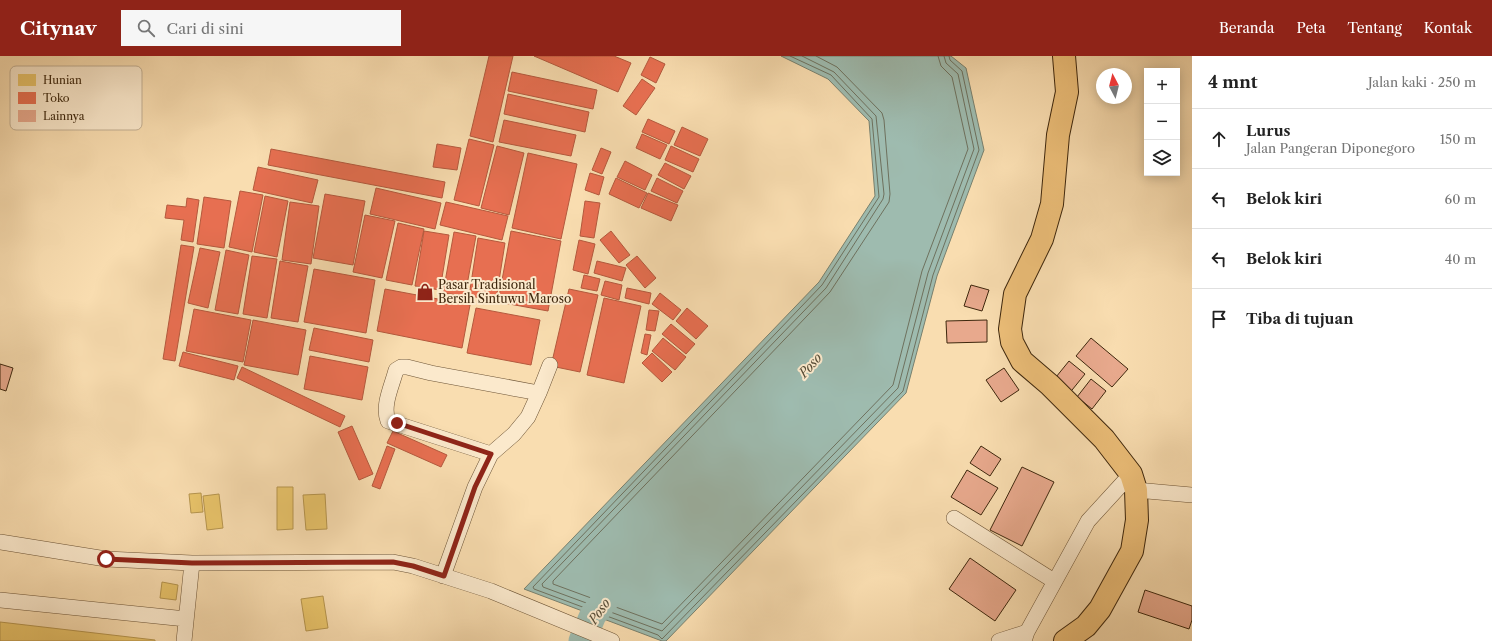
<!DOCTYPE html>
<html lang="id">
<meta charset="utf-8">
<style>
:root{--surface:#fff;--page:#f6f6f6;--text:#222;--muted:#767676;--line:#e0e0e0;--accent:#8f2418}
body{margin:0;font-family:"Libre Caslon Text",serif;background:var(--page);color:var(--text)}
.controls{position:absolute;right:12px;top:12px;display:grid;overflow:hidden;border-radius:0px;box-shadow:0 2px 10px #0003}
.controls button{width:36px;height:36px;display:grid;place-items:center;padding:0;border:0;border-bottom:1px solid var(--line);background:var(--surface);color:var(--text);font:20px sans-serif}
.compass{position:absolute;left:1096px;top:12px;width:36px;height:36px;border-radius:50%;background:var(--surface);box-shadow:0 2px 10px #0003;rotate:353deg}
.stop{position:absolute;width:12px;height:12px;margin:-9px;border:3px solid #8f2418;border-radius:50%;background:#fff}
.stop.end{background:#8f2418;border-color:#fff;box-shadow:0 1px 4px #0008}
.list{margin:0;padding:0;list-style:none}
h2{display:flex;justify-content:space-between;align-items:center;height:52px;margin:0;padding:0 16px;font-size:17px}
h2 small{font-size:13px;font-weight:400;color:var(--muted)}
.list li{display:grid;grid-template-columns:26px 1fr auto;gap:12px;align-items:center;box-sizing:border-box;height:60px;padding:0 16px;border-top:1px solid var(--line)}
.list b{display:block;font-size:15px;white-space:nowrap}
.list p{margin:0;font-size:13px;white-space:nowrap;color:var(--muted)}
.list em{font-size:13px;font-style:normal;color:var(--muted)}
.icon{flex:none;width:22px;height:22px;fill:none;stroke:currentColor;stroke-width:2;stroke-linecap:round;stroke-linejoin:round}
.map{position:relative;flex:none;width:1192px;height:585px;overflow:hidden}
header{display:flex;align-items:center;gap:24px;box-sizing:border-box;height:56px;padding:0 20px;background:var(--accent);color:#fff}
header strong{font-size:19px}
nav{display:flex;gap:22px;margin-inline-start:auto;font-size:14px}
.search{width:280px;height:36px;background:var(--page);display:flex;align-items:center;gap:10px;box-sizing:border-box;padding:0 14px;border-radius:0px;color:var(--muted);font-size:15px}
main{display:flex}
aside{flex:1;background:var(--surface)}
.map>svg:first-child{display:block}
.water{fill:#9ebbaf;stroke:#78806e}
.homes{fill:#e9c46a;stroke:#b6954e}
.shops{fill:#e76f51;stroke:#b4593d}
.lines{fill:none;stroke-linecap:round;stroke-linejoin:round}
.shore{stroke:#6e715e;stroke-width:1}
.river{stroke:#9ebbaf;stroke-width:27}
.building{fill:#e8a98d;stroke:#3e270d}
.minor-casing{stroke:#6d5436;stroke-width:16}
.highway-casing{stroke:#3e270d;stroke-width:24}
.minor{stroke:#fbe9cc;stroke-width:15}
.highway{stroke:#ecbe78;stroke-width:22}
.route{stroke:#8f2418;stroke-width:5}
.labels{text-anchor:middle;stroke-width:4;stroke-linejoin:round;paint-order:stroke}
.poi-label{font-size:12px;fill:#3e270d;stroke:#fbe9cc;text-anchor:start}
.water-label{font-size:13px;font-style:italic;fill:#564c36;stroke:#fbe9cc}
.key{fill:#fbe9cc;stroke:#c2af93;stroke-width:1}
.key-label{font-size:11px;fill:#3e270d}
</style>
<header>
<strong>Citynav</strong>
<div class="search"><svg class="icon" aria-label="search" viewBox="0 0 24 24"><circle cx="10" cy="10" r="6"/><path d="M15 15l6 6"/></svg>Cari di sini</div>
<nav><a>Beranda</a><a>Peta</a><a>Tentang</a><a>Kontak</a></nav>
</header>
<main>
<div class="map">
<svg width="1192" height="585" viewBox="0 0 1192 585">
<rect width="100%" height="100%" fill="#f9ddb0"/>
<filter id="stains"><feTurbulence type="fractalNoise" baseFrequency=".005" numOctaves="4"/><feColorMatrix values="0 0 0 0 .2 0 0 0 0 .09 0 0 0 0 .02 0 0 0 .5 -.17"/></filter>
<radialGradient id="worn" r=".72"><stop offset=".6" stop-color="#630" stop-opacity="0"/><stop offset="1" stop-color="#630" stop-opacity=".3"/></radialGradient>
<path class="water" d="M 781,0 L 951,0 L 966,12 L 984,94 L 937,220 L 906,337 L 666,585 L 662,585 L 524,533 L 819,226 L 875,140 L 869,65 L 828,23 Z"/>
<path class="homes" d="M 277,431 L 293,431 L 293,473 L 277,474 Z
M 201,437 L 203,456 L 191,457 L 189,438 Z
M 219,438 L 223,472 L 207,474 L 203,440 Z
M 325,438 L 327,473 L 306,474 L 303,439 Z
M 162,526 L 178,529 L 176,544 L 160,542 Z
M 323,540 L 328,572 L 306,575 L 301,543 Z
M 0,566 L 155,584 L 155,585 L 0,585 Z"/>
<path class="shops" d="M 489,0 L 513,0 L 493,86 L 470,80 Z
M 534,0 L 614,0 L 631,7 L 618,36 Z
M 650,1 L 665,8 L 656,27 L 641,19 Z
M 512,16 L 597,34 L 593,53 L 508,35 Z
M 642,23 L 655,32 L 636,59 L 623,50 Z
M 508,38 L 589,56 L 585,76 L 504,58 Z
M 648,63 L 675,75 L 669,88 L 642,76 Z
M 504,64 L 576,79 L 571,100 L 499,86 Z
M 682,71 L 708,83 L 700,100 L 674,89 Z
M 642,78 L 667,89 L 660,103 L 636,92 Z
M 469,83 L 494,89 L 479,150 L 454,144 Z
M 437,88 L 461,92 L 457,114 L 433,111 Z
M 497,90 L 524,97 L 509,159 L 481,152 Z
M 671,90 L 699,103 L 693,116 L 665,104 Z
M 601,92 L 611,96 L 602,118 L 592,114 Z
M 271,93 L 445,126 L 442,142 L 268,109 Z
M 528,97 L 577,108 L 561,183 L 512,172 Z
M 625,105 L 652,119 L 645,134 L 617,121 Z
M 665,107 L 691,120 L 684,133 L 658,119 Z
M 258,111 L 318,124 L 312,147 L 253,134 Z
M 590,117 L 604,121 L 599,139 L 585,134 Z
M 616,122 L 647,137 L 639,152 L 609,138 Z
M 657,122 L 683,135 L 677,147 L 651,135 Z
M 376,132 L 441,147 L 435,173 L 370,158 Z
M 240,135 L 263,139 L 252,196 L 229,191 Z
M 648,137 L 678,149 L 671,165 L 641,152 Z
M 325,138 L 365,145 L 353,209 L 313,202 Z
M 265,140 L 288,145 L 277,201 L 254,196 Z
M 204,141 L 231,145 L 224,192 L 197,188 Z
M 187,142 L 199,144 L 193,186 L 181,184 L 184,164 L 165,162 L 167,149 L 186,151 Z
M 585,145 L 600,147 L 594,182 L 580,180 Z
M 290,146 L 319,150 L 311,208 L 282,204 Z
M 446,146 L 508,160 L 502,184 L 440,169 Z
M 365,159 L 395,165 L 382,222 L 353,216 Z
M 398,167 L 424,173 L 412,229 L 386,224 Z
M 424,175 L 449,179 L 440,234 L 415,230 Z
M 511,175 L 561,185 L 548,255 L 498,246 Z
M 611,175 L 630,199 L 619,207 L 600,184 Z
M 454,176 L 476,180 L 465,240 L 443,237 Z
M 478,182 L 505,187 L 496,244 L 469,240 Z
M 579,184 L 595,188 L 588,218 L 573,214 Z
M 181,189 L 194,191 L 175,305 L 163,303 Z
M 200,192 L 220,196 L 208,252 L 188,247 Z
M 226,194 L 249,199 L 238,258 L 215,254 Z
M 252,200 L 277,203 L 267,262 L 243,258 Z
M 637,200 L 656,222 L 645,232 L 626,209 Z
M 280,205 L 308,210 L 298,266 L 271,262 Z
M 597,205 L 626,212 L 622,225 L 594,217 Z
M 314,213 L 375,224 L 366,277 L 304,266 Z
M 584,219 L 600,223 L 597,235 L 581,232 Z
M 605,225 L 622,229 L 619,244 L 601,239 Z
M 627,232 L 651,237 L 649,248 L 625,242 Z
M 385,233 L 470,249 L 462,292 L 377,275 Z
M 569,233 L 598,239 L 580,316 L 551,310 Z
M 660,237 L 681,254 L 673,264 L 652,248 Z
M 604,242 L 641,250 L 624,327 L 587,319 Z
M 476,252 L 540,264 L 531,309 L 467,297 Z
M 687,252 L 708,270 L 696,283 L 676,265 Z
M 194,253 L 251,264 L 243,306 L 186,295 Z
M 649,254 L 659,255 L 655,275 L 646,274 Z
M 253,264 L 306,274 L 298,319 L 244,309 Z
M 671,268 L 695,288 L 686,298 L 662,278 Z
M 314,272 L 373,284 L 369,306 L 309,294 Z
M 645,278 L 651,279 L 647,299 L 641,297 Z
M 663,282 L 686,301 L 675,314 L 652,295 Z
M 183,296 L 238,310 L 234,324 L 179,310 Z
M 652,297 L 672,316 L 662,326 L 642,307 Z
M 310,300 L 368,311 L 362,344 L 304,333 Z
M 242,311 L 345,360 L 340,371 L 237,322 Z
M 352,370 L 373,418 L 359,424 L 338,376 Z
M 393,375 L 447,399 L 441,411 L 387,387 Z
M 387,390 L 395,393 L 380,433 L 372,430 Z"/>
<g class="lines">
<path class="shore" d="M 790,0 L 831,19 L 872,63 L 879,141 L 822,229 L 533,531 L 534,533 L 658,579 L 662,583 L 903,335 L 933,219 L 979,94 L 962,15 L 950,4 L 949,0
M 802,0 L 834,16 L 876,60 L 884,138 L 883,143 L 826,232 L 542,528 L 543,531 L 662,575 L 898,332 L 928,217 L 974,93 L 958,18 L 946,7 L 944,0
M 816,0 L 837,11 L 882,57 L 884,64 L 890,138 L 889,146 L 830,236 L 553,525 L 553,528 L 662,568 L 893,329 L 922,215 L 968,93 L 952,21 L 941,10 L 938,0"/>
<path class="river" d="M 582,585 L 593,559 L 617,530"/>
</g>
<path class="building" d="M 971,229 L 989,234 L 982,255 L 964,250 Z
M 987,264 L 987,286 L 947,287 L 946,265 Z
M 1091,282 L 1128,313 L 1112,331 L 1076,300 Z
M 1069,305 L 1085,318 L 1068,339 L 1052,326 Z
M 0,308 L 13,312 L 6,335 L 0,333 Z
M 1004,312 L 1019,334 L 1001,346 L 986,324 Z
M 1091,323 L 1106,335 L 1092,353 L 1077,341 Z
M 981,390 L 1001,403 L 990,420 L 970,407 Z
M 1022,411 L 1054,426 L 1022,490 L 990,474 Z
M 967,414 L 998,432 L 981,459 L 951,441 Z
M 970,502 L 1016,534 L 995,565 L 949,533 Z
M 1145,534 L 1192,550 L 1192,564 L 1189,573 L 1138,556 Z"/>
<g class="lines">
<g class="minor-casing">
<path id="minor" d="M 491,398 L 388,365 C 382,349 392,330 396,314 L 401,311 L 407,311 L 431,317 L 539,337
M 1136,434 L 1192,439
M 954,462 L 1054,525
M 0,486 L 106,503 L 192,507 L 393,506 L 413,510 L 491,535 L 612,585
M 443,520 L 475,431 L 491,398 L 514,378 L 528,361 L 539,337 L 550,309
M 0,544 L 186,563
M 184,585 L 192,507
M 999,585 L 1027,576
M 1024,585 L 1027,576 L 1088,465 L 1131,418"/>
</g>
<g class="highway-casing">
<path id="highway" d="M 1064,0 L 1067,36 L 1058,79 L 1052,148 L 1042,183 L 1015,238 L 1010,273 L 1012,286 L 1022,305 L 1050,329 L 1104,383 L 1131,418 L 1136,434 L 1137,464 L 1132,495 L 1100,553 L 1086,570 L 1065,585"/>
</g>
<use href="#minor" class="minor"/>
<use href="#highway" class="highway"/>
</g>
<g class="lines">
<path class="route" d="M 106,503 L 192,507 L 393,506 L 413,510 L 444,520 L 475,431 L 491,398 L 397,367"/>
</g>
<defs>
<g id="shop-bare" transform="scale(1.38)"><path d="M-5-2.5h2.3a2.7 3.5 0 0 1 5.4 0H5L5.5 6h-11ZM-1.5-2.5h3a1.5 2.3 0 0 0-3 0Z" fill="#8f2418" stroke="#fbe9cc" stroke-width="2.5" paint-order="stroke"/></g>
</defs>
<g fill-rule="evenodd">
<use href="#shop-bare" x="425" y="236"/>
</g>
<g class="labels">
<g class="poi-label">
<text x="438" y="233">Pasar Tradisional<tspan x="438" dy="14">Bersih Sintuwu Maroso</tspan></text>
</g>
<g class="water-label">
<text transform="translate(810 309) rotate(-49)" y="5">Poso</text>
<text transform="translate(599 555) rotate(-55)" y="5">Poso</text>
</g>
</g>
<rect x="10" y="10" width="132" height="64" rx="6" class="key"/>
<rect x="18" y="18" width="18" height="12" fill="#e9c46a"/>
<rect x="18" y="36" width="18" height="12" fill="#e76f51"/>
<rect x="18" y="54" width="18" height="12" fill="#e8a98d"/>
<g class="key-label">
<text x="43" y="28">Hunian</text>
<text x="43" y="46">Toko</text>
<text x="43" y="64">Lainnya</text>
</g>
<rect width="100%" height="100%" filter="url(#stains)"/>
<rect width="100%" height="100%" fill="url(#worn)"/>
</svg>
<div class="controls">
<button>+</button>
<button>−</button>
<button><svg class="icon" aria-label="layers" viewBox="0 0 24 24"><path d="M12 4l9 5-9 5-9-5zM3 14l9 5 9-5"/></svg></button>
</div>
<svg class="compass" viewBox="-18 -18 36 36"><path d="M0-13l5 13h-10z" fill="#e53935"/><path d="M0 13l5-13h-10z" fill="#767676"/></svg>
<div class="stop" style="left:106px;top:503px"></div>
<div class="stop end" style="left:397px;top:367px"></div>
</div>
<aside>
<h2>4 mnt<small>Jalan kaki · 250 m</small></h2>
<ul class="list">
<li><svg class="icon" aria-label="ahead" viewBox="0 0 24 24"><path d="M12 20V5M6 11l6-6 6 6"/></svg><div><b>Lurus</b><p>Jalan Pangeran Diponegoro</p></div><em>150 m</em></li>
<li><svg class="icon" aria-label="left" viewBox="0 0 24 24"><path d="M17 20v-9H6M10 6l-5 5 5 5"/></svg><div><b>Belok kiri</b></div><em>60 m</em></li>
<li><svg class="icon" aria-label="left" viewBox="0 0 24 24"><path d="M17 20v-9H6M10 6l-5 5 5 5"/></svg><div><b>Belok kiri</b></div><em>40 m</em></li>
<li><svg class="icon" aria-label="arrive" viewBox="0 0 24 24"><path d="M6 21V4h12l-3 4 3 4H6"/></svg><div><b>Tiba di tujuan</b></div></li>
</ul>
</aside>
</main>
